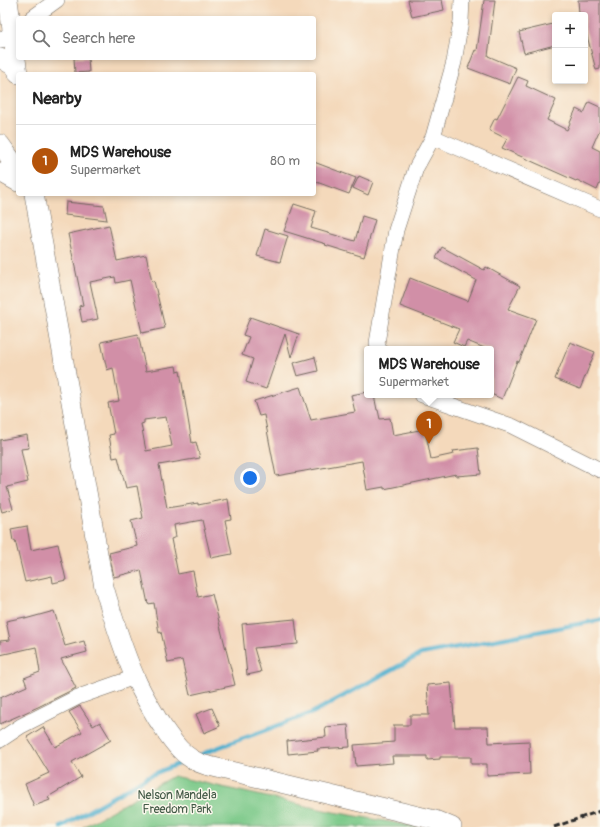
<!DOCTYPE html>
<meta charset="utf-8">
<style>
:root{--surface:#fff;--page:#f2f2f2;--text:#222;--muted:#767676;--line:#e0e0e0;--accent:#b45309}
body{margin:0;font-family:Pangolin,sans-serif;background:var(--page);color:var(--text)}
.controls{position:absolute;right:12px;top:12px;display:grid;overflow:hidden;border-radius:4px;box-shadow:0 2px 6px #0003}
.controls button{width:36px;height:36px;display:grid;place-items:center;padding:0;border:0;border-bottom:1px solid var(--line);background:var(--surface);color:var(--text);font:20px sans-serif}
.you{position:absolute;left:250px;top:478px;width:14px;height:14px;margin:-10px;border:3px solid #fff;border-radius:50%;background:#1a73e8;box-shadow:0 0 0 6px #1a73e833}
.badge{display:grid;place-items:center;width:26px;height:26px;border-radius:50%;background:var(--accent);color:#fff;font-size:13px;font-weight:700}
.pin{position:absolute;translate:-50% -33px;filter:drop-shadow(0 1px 2px #0008)}
.pin::after{content:'';position:absolute;top:21px;width:14px;height:12px;background:inherit;clip-path:polygon(0 0,100% 0,50% 100%)}
.popup{position:absolute;left:364px;top:346px;width:130px;height:52px;box-sizing:border-box;display:grid;place-content:center;border-radius:4px;background:var(--surface);filter:drop-shadow(0 1px 3px #0005);font-size:13px;white-space:nowrap;color:var(--muted)}
.popup b{font-size:15px;color:var(--text)}
.popup::after{content:'';position:absolute;left:50%;top:100%;margin-left:-8px;border:8px solid transparent;border-top-color:var(--surface)}
.list{margin:0;padding:0;list-style:none}
h2{display:flex;justify-content:space-between;align-items:center;height:52px;margin:0;padding:0 16px;font-size:17px}
h2 small{font-size:13px;font-weight:400;color:var(--muted)}
.list li{display:grid;grid-template-columns:26px 1fr auto;gap:12px;align-items:center;box-sizing:border-box;height:72px;padding:0 16px;border-top:1px solid var(--line)}
.list b{display:block;font-size:15px;white-space:nowrap}
.list p{margin:0;font-size:13px;white-space:nowrap;color:var(--muted)}
.list em{font-size:13px;font-style:normal;color:var(--muted)}
.icon{flex:none;width:22px;height:22px;fill:none;stroke:currentColor;stroke-width:2;stroke-linecap:round;stroke-linejoin:round}
.map{position:relative;flex:none;width:600px;height:827px;overflow:hidden}
.search{position:absolute;background:var(--surface);box-shadow:0 2px 6px #0003;left:16px;top:16px;width:300px;height:44px;display:flex;align-items:center;gap:10px;box-sizing:border-box;padding:0 14px;border-radius:4px;color:var(--muted);font-size:15px}
.panel{position:absolute;background:var(--surface);box-shadow:0 2px 6px #0003;left:16px;top:72px;width:300px;height:124px;border-radius:4px}
.map>svg:first-child{display:block}
.green{fill:#7bc989;stroke:#537a5a}
.lines{fill:none;stroke-linecap:round;stroke-linejoin:round}
.stream{stroke:#4eaecd;stroke-width:4.5}
.building{fill:#d18fa7;fill-rule:evenodd}
.minor-casing{stroke:#71685d;stroke-width:16}
.major-casing{stroke:#71685d;stroke-width:20}
.minor{stroke:#fff;stroke-width:15}
.major{stroke:#fff;stroke-width:19}
.rail{stroke:#2b2b2b;stroke-width:3;stroke-dasharray:6 3;stroke-linecap:butt}
.labels{text-anchor:middle;stroke-width:3;stroke-linejoin:round;paint-order:stroke}
.park-label{font-size:12px;fill:#435a47;stroke:#fbf7ec}
</style>
<div class="map">
<svg width="600" height="827" viewBox="0 0 600 827">
<rect width="100%" height="100%" fill="#fbf7ec"/>
<filter id="ink" filterUnits="userSpaceOnUse"><feTurbulence type="fractalNoise" baseFrequency=".025" numOctaves="2"/><feDisplacementMap in="SourceGraphic" scale="8" xChannelSelector="R" yChannelSelector="G"/><feConvolveMatrix kernelMatrix="1 2 1 2 8 2 1 2 1" color-interpolation-filters="sRGB"/></filter>
<filter id="wash" filterUnits="userSpaceOnUse"><feTurbulence type="fractalNoise" baseFrequency=".012" numOctaves="4" result="noise"/><feDisplacementMap in="SourceGraphic" scale="16" xChannelSelector="R" yChannelSelector="G"/><feGaussianBlur stdDeviation="0.9" result="paint"/><feColorMatrix in="noise" values="0 0 0 0 0 0 0 0 0 0 0 0 0 0 0 0 0 1.4 0 .05"/><feComposite in="paint" operator="in"/></filter>
<g filter="url(#wash)">
<rect width="100%" height="100%" fill="#f4d9bb"/>
<path class="green" d="M 173,776 L 333,812 L 419,827 L 83,827 Z"/>
<g class="lines">
<path class="stream" d="M 198,756 L 214,749 L 312,713 L 421,654 L 600,620
M 61,827 L 149,776 L 185,761"/>
</g>
<g id="blocks">
<path class="building" d="M 408,0 L 442,0 L 444,10 L 412,17 Z
M 484,0 L 495,0 L 488,56 L 516,68 L 510,84 L 468,68 L 475,50 L 477,51 Z
M 578,0 L 600,0 L 600,69 L 596,70 L 585,28 L 585,13 L 579,13 Z
M 553,24 L 555,31 L 555,45 L 524,53 L 519,32 Z
M 74,58 L 88,58 L 89,72 L 75,73 Z
M 518,77 L 528,81 L 526,86 L 556,100 L 547,120 L 567,130 L 576,109 L 584,113 L 589,102 L 600,107 L 600,129 L 592,147 L 600,151 L 600,183 L 597,190 L 577,180 L 576,181 L 502,148 L 507,139 L 489,130 L 495,118 L 497,119 Z
M 314,162 L 356,178 L 349,194 L 314,181 Z
M 359,176 L 373,182 L 368,195 L 353,188 Z
M 66,202 L 104,206 L 107,220 L 65,215 Z
M 294,204 L 316,211 L 311,228 L 355,241 L 362,216 L 375,220 L 364,257 L 325,245 L 326,244 L 284,231 Z
M 109,225 L 117,261 L 146,255 L 152,282 L 154,281 L 165,328 L 142,333 L 130,280 L 116,283 L 115,277 L 90,282 L 98,319 L 82,322 L 79,306 L 83,305 L 68,234 Z
M 265,229 L 288,236 L 280,262 L 257,256 Z
M 442,247 L 484,270 L 486,267 L 520,286 L 508,309 L 536,319 L 519,362 L 517,361 L 502,399 L 491,394 L 491,349 L 487,349 L 467,341 L 464,347 L 453,342 L 459,329 L 400,306 L 410,278 L 468,301 L 476,280 L 436,258 Z
M 250,317 L 299,334 L 291,357 L 285,334 L 266,389 L 246,382 L 253,359 L 242,355 L 249,337 L 243,335 Z
M 138,334 L 146,371 L 176,366 L 177,372 L 180,371 L 192,443 L 196,442 L 200,458 L 159,465 L 167,508 L 198,503 L 198,505 L 228,499 L 231,519 L 225,520 L 232,554 L 211,558 L 202,520 L 174,525 L 176,537 L 171,539 L 178,574 L 193,571 L 198,597 L 212,594 L 235,685 L 190,695 L 182,660 L 168,663 L 161,632 L 159,633 L 154,603 L 148,604 L 141,570 L 114,577 L 109,553 L 137,546 L 131,521 L 143,518 L 137,486 L 126,488 L 118,457 L 113,458 L 109,435 L 114,434 L 108,403 L 119,401 L 113,368 L 107,370 L 101,342 ZM 166,417 L 172,446 L 146,451 L 141,424 L 144,423 L 144,420 Z
M 570,342 L 595,352 L 580,389 L 555,379 Z
M 315,357 L 318,371 L 297,376 L 293,363 Z
M 300,387 L 311,420 L 355,412 L 351,395 L 367,392 L 367,395 L 374,395 L 377,410 L 378,410 L 380,419 L 390,418 L 393,435 L 425,429 L 431,459 L 454,454 L 453,451 L 478,448 L 481,474 L 456,476 L 456,474 L 384,489 L 384,487 L 367,490 L 362,461 L 276,476 L 264,415 L 259,416 L 254,401 Z
M 27,435 L 29,448 L 21,449 L 28,482 L 7,487 L 13,509 L 2,512 L 0,505 L 0,440 Z
M 27,526 L 31,550 L 58,544 L 66,580 L 53,583 L 52,576 L 25,582 L 15,540 L 13,541 L 11,529 Z
M 54,611 L 65,646 L 84,641 L 87,652 L 61,659 L 76,688 L 38,707 L 0,724 L 0,698 L 27,686 L 24,678 L 40,672 L 36,647 L 0,655 L 0,641 L 10,640 L 6,621 L 25,617 L 25,619 Z
M 295,619 L 298,644 L 254,648 L 261,672 L 247,675 L 242,624 Z
M 451,683 L 455,727 L 488,727 L 489,743 L 529,741 L 530,774 L 487,776 L 487,764 L 471,764 L 471,757 L 440,757 L 440,759 L 427,760 L 427,756 L 392,756 L 393,763 L 356,766 L 354,745 L 394,742 L 394,725 L 410,725 L 410,715 L 429,715 L 427,685 Z
M 80,706 L 93,726 L 100,722 L 111,740 L 72,762 L 81,777 L 48,797 L 50,800 L 34,806 L 25,784 L 49,773 L 27,737 L 43,727 L 55,747 L 82,732 L 69,712 Z
M 212,708 L 220,726 L 204,733 L 196,714 Z
M 348,725 L 350,747 L 317,749 L 318,751 L 288,754 L 287,741 L 326,737 L 325,727 Z"/>
</g>
</g>
<g filter="url(#ink)">
<use href="#blocks" fill-opacity="0" stroke="#71685d" stroke-width="1"/>
<g class="lines">
<g class="minor-casing">
<path id="minor" d="M 32,18 L 57,0
M 0,41 L 18,28
M 433,137 L 600,209
M 379,349 L 377,343 L 396,230 L 416,168 L 433,137 L 454,62 L 461,21 L 462,0
M 422,395 L 512,426 L 600,470
M 0,740 L 21,726 L 78,697 L 135,677"/>
</g>
<g class="major-casing">
<path id="major" d="M 8,0 L 18,74
M 0,58 L 17,68
M 0,144 L 18,169
M 0,172 L 18,182
M 34,194 L 104,587 C 113,618 122,648 135,677 C 141,692 150,706 158,720 C 171,739 182,758 205,765 L 435,820 L 452,827"/>
</g>
<use href="#minor" class="minor"/>
<use href="#major" class="major"/>
<path class="rail" d="M 554,827 L 600,811"/>
</g>
</g>
<g class="labels">
<g class="park-label">
<text x="177" y="799">Nelson Mandela<tspan x="177" dy="14">Freedom Park</tspan></text>
</g>
</g>
</svg>
<div class="controls">
<button>+</button>
<button>−</button>
</div>
<div class="you"></div>
<div class="pin badge" style="left:429px;top:444px">1</div>
<div class="popup"><b>MDS Warehouse</b>Supermarket</div>
<div class="search"><svg class="icon" aria-label="search" viewBox="0 0 24 24"><circle cx="10" cy="10" r="6"/><path d="M15 15l6 6"/></svg>Search here</div>
<section class="panel">
<h2>Nearby<small></small></h2>
<ul class="list">
<li><span class="badge">1</span><div><b>MDS Warehouse</b><p>Supermarket</p></div><em>80 m</em></li>
</ul>
</section>
</div>
